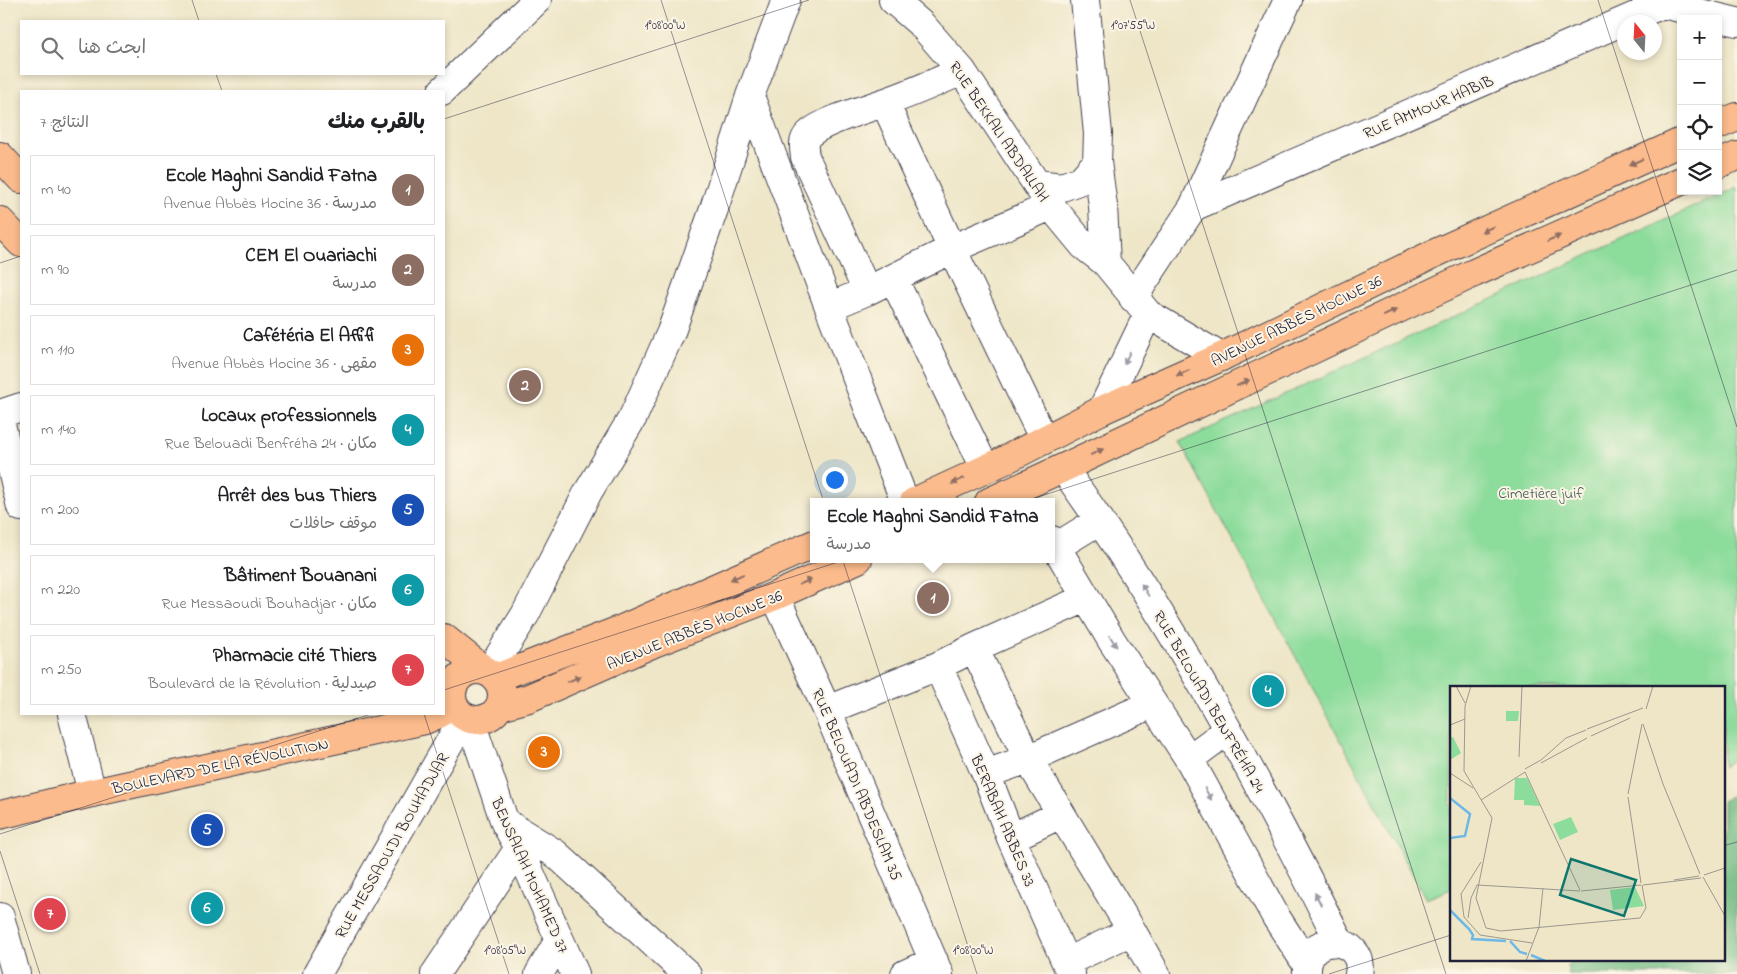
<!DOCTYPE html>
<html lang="ar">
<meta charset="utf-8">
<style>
:root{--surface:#fff;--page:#f6f6f6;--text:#202124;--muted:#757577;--line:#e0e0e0;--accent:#2563eb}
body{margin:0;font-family:"Indie Flower","Playpen Sans Arabic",sans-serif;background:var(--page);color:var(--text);direction:rtl}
.controls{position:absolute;right:15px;top:15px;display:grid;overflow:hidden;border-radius:0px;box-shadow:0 2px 8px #0003}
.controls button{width:45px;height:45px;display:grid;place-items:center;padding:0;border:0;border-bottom:1px solid var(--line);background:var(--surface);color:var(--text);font:25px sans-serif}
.compass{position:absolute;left:1617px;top:15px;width:45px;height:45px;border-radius:50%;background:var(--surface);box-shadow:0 2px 8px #0003;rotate:342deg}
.you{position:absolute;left:834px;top:479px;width:18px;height:18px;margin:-12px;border:4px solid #fff;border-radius:50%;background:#1a73e8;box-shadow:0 0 0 8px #1a73e833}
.badge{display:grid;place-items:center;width:32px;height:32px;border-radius:50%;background:var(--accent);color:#fff;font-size:16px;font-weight:700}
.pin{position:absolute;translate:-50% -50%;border:2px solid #fff;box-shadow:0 1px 5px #0006}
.popup{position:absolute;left:810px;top:498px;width:245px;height:65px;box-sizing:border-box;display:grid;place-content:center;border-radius:0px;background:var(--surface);filter:drop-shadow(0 1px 4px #0005);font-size:16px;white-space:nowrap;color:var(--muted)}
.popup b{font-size:19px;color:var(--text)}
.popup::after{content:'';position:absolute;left:50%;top:100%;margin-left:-10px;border:10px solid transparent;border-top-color:var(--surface)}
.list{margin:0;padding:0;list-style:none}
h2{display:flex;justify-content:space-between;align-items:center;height:65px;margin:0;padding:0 20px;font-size:21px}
h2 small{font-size:16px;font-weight:400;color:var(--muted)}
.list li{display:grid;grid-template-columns:32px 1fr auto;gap:15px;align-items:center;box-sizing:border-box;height:70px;margin:0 10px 10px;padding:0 10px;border:1px solid var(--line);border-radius:0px}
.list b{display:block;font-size:19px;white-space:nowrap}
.list p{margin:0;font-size:16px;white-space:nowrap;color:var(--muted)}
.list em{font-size:16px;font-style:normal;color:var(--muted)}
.icon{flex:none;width:28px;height:28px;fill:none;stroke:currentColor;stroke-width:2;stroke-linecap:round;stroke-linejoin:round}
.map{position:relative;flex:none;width:1737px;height:974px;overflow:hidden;direction:ltr}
.search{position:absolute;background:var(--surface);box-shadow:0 2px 8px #0003;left:20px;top:20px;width:425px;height:55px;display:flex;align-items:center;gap:12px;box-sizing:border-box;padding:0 18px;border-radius:0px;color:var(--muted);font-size:19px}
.panel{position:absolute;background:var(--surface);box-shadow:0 2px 8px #0003;left:20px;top:90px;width:425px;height:625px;border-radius:0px;direction:rtl}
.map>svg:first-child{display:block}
.green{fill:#8cdc9b;stroke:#577f6b}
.forest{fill:#71bc83;stroke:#4a6f5f}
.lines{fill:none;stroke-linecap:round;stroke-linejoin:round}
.minor-casing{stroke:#413f50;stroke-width:30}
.major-casing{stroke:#413f50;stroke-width:30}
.minor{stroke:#fff;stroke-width:28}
.major{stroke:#fbbb8c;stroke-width:28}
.oneway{fill:#8e6e64}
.oneway2{fill:#9c9ca7}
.ticks{fill:none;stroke:#22223b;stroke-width:1;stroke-opacity:0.45}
.labels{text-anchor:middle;stroke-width:4;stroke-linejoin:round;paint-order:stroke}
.street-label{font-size:16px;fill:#22223b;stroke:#fcf5e5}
.park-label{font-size:16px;fill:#425a58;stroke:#fcf5e5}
.inset-river{fill:none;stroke:#6db8e6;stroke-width:2.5}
.inset-road{fill:none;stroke:#9c988f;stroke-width:1}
.view{fill:#0f766e;fill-opacity:0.15;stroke:#0f766e;stroke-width:2.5}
.inset-edge{fill:none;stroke:#22223b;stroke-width:2.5}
.ticks-label{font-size:12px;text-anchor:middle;fill:#22223b;stroke:#fcf5e5;stroke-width:4;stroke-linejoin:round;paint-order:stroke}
</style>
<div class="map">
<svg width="1737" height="974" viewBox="0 0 1737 974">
<rect width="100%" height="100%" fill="#fcf5e5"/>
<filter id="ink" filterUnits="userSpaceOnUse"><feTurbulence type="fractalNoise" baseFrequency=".02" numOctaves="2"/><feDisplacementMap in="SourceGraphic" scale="10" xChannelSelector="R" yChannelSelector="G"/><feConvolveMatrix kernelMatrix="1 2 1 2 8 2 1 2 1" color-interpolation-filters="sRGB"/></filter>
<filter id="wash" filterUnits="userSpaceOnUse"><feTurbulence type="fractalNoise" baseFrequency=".0096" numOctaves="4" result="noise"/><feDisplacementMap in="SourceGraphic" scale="20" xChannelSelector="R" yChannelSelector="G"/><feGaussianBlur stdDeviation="1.12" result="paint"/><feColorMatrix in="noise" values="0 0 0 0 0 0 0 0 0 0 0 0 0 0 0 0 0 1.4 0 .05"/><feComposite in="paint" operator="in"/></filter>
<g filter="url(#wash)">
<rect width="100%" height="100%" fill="#eee6c7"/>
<path class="green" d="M 1737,187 L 1737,756 L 1723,767 L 1723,688 L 1451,688 L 1451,889 L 1426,899 L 1180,442 Z"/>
<path class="forest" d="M 1737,791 L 1737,974 L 1569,974 L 1567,966 L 1574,960 L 1723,960 L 1723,801 Z"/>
</g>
<g filter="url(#ink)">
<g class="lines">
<g class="minor-casing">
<path id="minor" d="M 893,0 L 922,25 L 962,71 L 1051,206 L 1084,246 L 1106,263 L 1148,314 L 1221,357
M 1085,0 L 1098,134 L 1097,162 L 1103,206 L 1106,263
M 1646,0 L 1737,22
M 442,91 L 537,0
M 750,96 L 829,307 L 905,502
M 885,103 L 952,249 L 1044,440
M 1037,184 L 1062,187 L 1081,180 L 1097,162
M 1193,207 L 1663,4
M 893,278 L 985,468
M 867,291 L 805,157 C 804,149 802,141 808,135 C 822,121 863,110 883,103 C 910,94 936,82 962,71
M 1133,298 L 1193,207 L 1288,0
M 829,307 L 867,291 L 952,249 L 1051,206
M 1102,410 L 1148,314
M 0,414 L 21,407
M 0,420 L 21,507
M 1063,468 C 1170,617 1258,779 1340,943
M 1052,540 L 1112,641 L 1189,759 L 1276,917 L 1307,965
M 1056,547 L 1100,520
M 775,596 L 827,710 L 939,974
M 974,648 L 1028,759 L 1132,931 L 1156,974
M 938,666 L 986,774 L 1011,838 L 1071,974
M 489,672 L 525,615 L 588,492 L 633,417 L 671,332 L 714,209 L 750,96 L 786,0
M 827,710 L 938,666 L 974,648 L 1086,598
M 72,714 L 92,793
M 470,719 L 505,823 L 519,848 L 575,974
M 1189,759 L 1228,730
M 986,774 L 1028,759 L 1152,704
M 506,823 L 556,854 L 687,974
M 1011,838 L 1061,814
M 0,917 L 16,974
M 1066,962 L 1132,931
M 317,974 L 464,717
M 435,974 L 519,848
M 539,974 L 559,940
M 905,974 L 934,961
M 1307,974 C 1304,928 1367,936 1359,974"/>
</g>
<g class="major-casing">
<path id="major" d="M 1718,125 L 1737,117
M 0,156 L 21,179
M 1718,164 L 1737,156
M 0,221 L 21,243
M 914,502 L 1003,461 L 1102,410 L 1221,357 L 1431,255 L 1681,142
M 989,502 L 1063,468 L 1474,273 L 1681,181
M 444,638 L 484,670
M452 695a25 25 0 1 1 50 0a25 25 0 1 1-50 0Z
M 496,678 L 622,629 L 814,544
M 500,706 L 529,698 L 654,643 L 775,596 L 858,559
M 0,815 L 92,793 L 425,720 L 439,714"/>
</g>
<use href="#minor" class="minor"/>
<use href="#major" class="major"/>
</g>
<defs><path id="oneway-solid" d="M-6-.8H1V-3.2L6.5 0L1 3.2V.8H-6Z" transform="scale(1.25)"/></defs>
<g class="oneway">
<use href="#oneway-solid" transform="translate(1636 162) rotate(156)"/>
<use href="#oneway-solid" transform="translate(1488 229) rotate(156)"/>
<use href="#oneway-solid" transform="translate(1554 238) rotate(-24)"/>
<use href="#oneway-solid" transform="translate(1390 313) rotate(-25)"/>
<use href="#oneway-solid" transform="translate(1183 373) rotate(156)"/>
<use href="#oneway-solid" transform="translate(1243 383) rotate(-25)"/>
<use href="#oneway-solid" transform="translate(1097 452) rotate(-25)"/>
<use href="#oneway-solid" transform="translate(958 481) rotate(155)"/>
<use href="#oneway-solid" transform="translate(737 577) rotate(156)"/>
<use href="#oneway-solid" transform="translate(805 582) rotate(-24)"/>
<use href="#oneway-solid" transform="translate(574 679) rotate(-24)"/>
</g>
<g class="oneway2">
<use href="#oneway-solid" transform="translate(1127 358) rotate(115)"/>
<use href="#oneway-solid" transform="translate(1145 590) rotate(-121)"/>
<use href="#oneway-solid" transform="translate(1113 641) rotate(58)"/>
<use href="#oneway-solid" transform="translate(1208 794) rotate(61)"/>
<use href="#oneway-solid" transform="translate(1318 899) rotate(-117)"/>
</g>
</g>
<path class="ticks" d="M 192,0 L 199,21M 661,0 L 977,974M 1130,0 L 1446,974M 1598,0 L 1737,427M 216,74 L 222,91M 444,119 L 809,0M 0,263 L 21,256M 444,690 L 1737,270M 424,714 L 509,974M 0,834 L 371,714M 1723,846 L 1737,842M 0,851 L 40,974M 1329,974 L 1451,935"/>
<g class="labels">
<g class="street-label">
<text transform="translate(1428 106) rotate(-23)" y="6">RUE AMMOUR HABIB</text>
<text transform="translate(1000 131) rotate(56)" y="6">RUE BEKKALI ABDALLAH</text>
<text transform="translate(1296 320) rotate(-26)" y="6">AVENUE ABBÈS HOCINE 36</text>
<text transform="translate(694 629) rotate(-22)" y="6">AVENUE ABBÈS HOCINE 36</text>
<text transform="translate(1210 701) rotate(60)" y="6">RUE BELOUADI BENFRÉHA 24</text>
<text transform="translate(220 765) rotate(-12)" y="6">BOULEVARD DE LA RÉVOLUTION</text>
<text transform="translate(858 784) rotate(67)" y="6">RUE BELOUADI ABDESLAM 35</text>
<text transform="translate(1004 820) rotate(67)" y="6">BERABAH ABBES 33</text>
<text transform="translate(391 845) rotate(-60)" y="6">RUE MESSAOUDI BOUHADJAR</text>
<text transform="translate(531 875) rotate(66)" y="6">BENSALAH MOHAMED 37</text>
</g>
<g class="park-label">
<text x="1541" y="498">Cimetière juif</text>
</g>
</g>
<g transform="translate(1450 686)">
<rect width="275" height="275" fill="#eee6c7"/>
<path d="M 56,25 L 69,25 L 68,35 L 56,35 ZM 3,51 L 11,67 L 0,74 L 0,52 ZM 65,92 L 77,92 L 90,120 L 74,119 L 74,114 L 64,114 ZM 121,131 L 128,146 L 110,154 L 103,138 ZM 185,201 L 194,220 L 163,224 L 160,204 Z" fill="#8cdc9b"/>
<path class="inset-river" d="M 0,112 L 20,128 L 15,150 L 0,152M 0,224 L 19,243 L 23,249 L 22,253 L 56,255M 60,255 L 70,266 L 77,268M 81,269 L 95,275"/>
<path class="inset-road" d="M 6,0 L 15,17M 21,0 L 15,20 L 14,85 L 42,132 L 26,212 L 36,242 L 51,245 L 190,232 L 196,222 L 192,199M 196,23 L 203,0M 193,38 L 213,98M 0,39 L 15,33M 137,43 L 193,22M 141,50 L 180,32M 69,71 L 72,0M 91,77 L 137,52M 75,83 L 91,74 L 116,52 L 136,44M 75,86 L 99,138M 0,87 L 23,102M 213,98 L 250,188M 178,108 L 192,38M 178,111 L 191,197M 31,114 L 75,86M 99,138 L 130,204M 254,189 L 275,182M 253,191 L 275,230M 224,194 L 249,190M 193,199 L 251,192M 131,205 L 191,199M 11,208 L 14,231 L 30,249 L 82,257M 11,208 L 31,176M 18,232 L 21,212 L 27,199 L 130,205M 76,275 L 89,241 L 93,202"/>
<path class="view" d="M 121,173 L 186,194 L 174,230 L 110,209 Z"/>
<rect width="275" height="275" class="inset-edge"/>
</g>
<g class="ticks-label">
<text x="665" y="29">1°08'00"W</text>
<text x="1133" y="29">1°07'55"W</text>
<text x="505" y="954">1°08'05"W</text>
<text x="973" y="954">1°08'00"W</text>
</g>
</svg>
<div class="controls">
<button>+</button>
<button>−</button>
<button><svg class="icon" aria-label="locate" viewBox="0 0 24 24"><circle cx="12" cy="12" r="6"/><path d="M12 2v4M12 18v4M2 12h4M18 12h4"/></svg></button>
<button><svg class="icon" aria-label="layers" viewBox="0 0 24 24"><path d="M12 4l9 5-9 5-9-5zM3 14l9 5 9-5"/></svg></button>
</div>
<svg class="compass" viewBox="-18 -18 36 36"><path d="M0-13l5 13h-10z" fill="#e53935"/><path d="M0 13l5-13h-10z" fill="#757577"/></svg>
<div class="you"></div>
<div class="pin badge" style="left:933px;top:598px;background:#8d6e63">1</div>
<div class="popup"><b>Ecole Maghni Sandid Fatna</b>مدرسة</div>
<div class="pin badge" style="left:525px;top:386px;background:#8d6e63">2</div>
<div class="pin badge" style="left:544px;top:752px;background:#e8710a">3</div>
<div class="pin badge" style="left:1268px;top:691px;background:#0f9aa8">4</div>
<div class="pin badge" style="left:207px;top:830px;background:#1a4fb4">5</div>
<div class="pin badge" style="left:207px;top:908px;background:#0f9aa8">6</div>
<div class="pin badge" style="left:50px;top:914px;background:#e0444e">7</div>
<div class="search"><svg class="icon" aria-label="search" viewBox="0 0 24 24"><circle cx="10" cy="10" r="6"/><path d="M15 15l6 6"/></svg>ابحث هنا</div>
<section class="panel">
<h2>بالقرب منك<small>النتائج: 7</small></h2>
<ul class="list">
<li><span class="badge" style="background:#8d6e63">1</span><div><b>Ecole Maghni Sandid Fatna</b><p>مدرسة · Avenue Abbès Hocine 36</p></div><em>40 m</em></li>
<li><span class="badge" style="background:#8d6e63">2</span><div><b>CEM El Ouariachi</b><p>مدرسة</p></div><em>90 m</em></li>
<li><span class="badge" style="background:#e8710a">3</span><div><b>Cafétéria El Affifi</b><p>مقهى · Avenue Abbès Hocine 36</p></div><em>110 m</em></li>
<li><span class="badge" style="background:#0f9aa8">4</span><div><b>Locaux professionnels</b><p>مكان · Rue Belouadi Benfréha 24</p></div><em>140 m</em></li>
<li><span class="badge" style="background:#1a4fb4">5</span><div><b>Arrêt des bus Thiers</b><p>موقف حافلات</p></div><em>200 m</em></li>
<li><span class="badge" style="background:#0f9aa8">6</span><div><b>Bâtiment Bouanani</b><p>مكان · Rue Messaoudi Bouhadjar</p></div><em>220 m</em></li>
<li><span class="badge" style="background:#e0444e">7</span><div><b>Pharmacie cité Thiers</b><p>صيدلية · Boulevard de la Révolution</p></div><em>250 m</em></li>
</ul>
</section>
</div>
